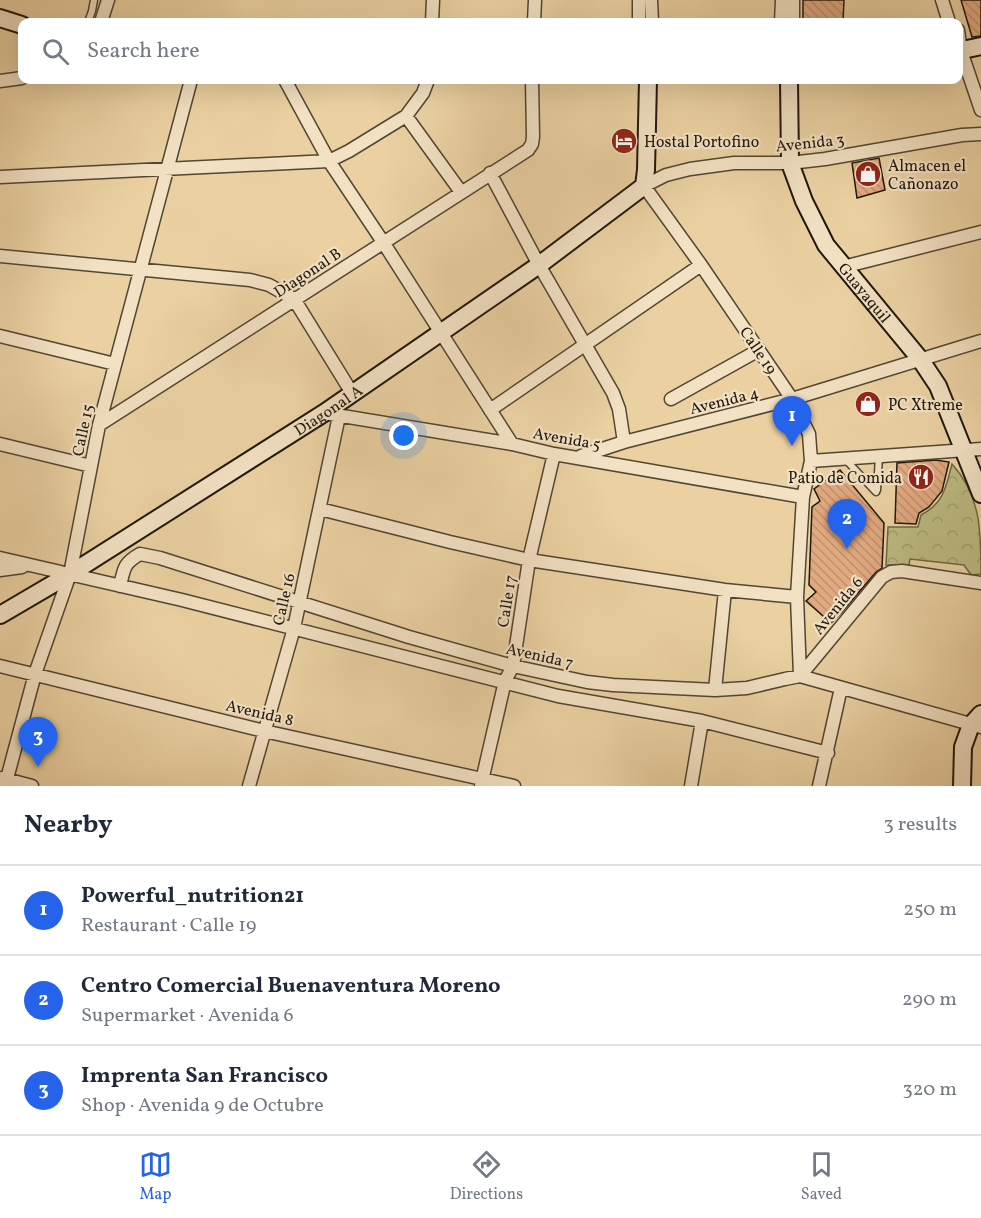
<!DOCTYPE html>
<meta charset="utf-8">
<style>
:root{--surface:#fff;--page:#f2f2f3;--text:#1f2937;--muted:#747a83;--line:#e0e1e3;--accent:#2563eb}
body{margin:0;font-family:Vollkorn,serif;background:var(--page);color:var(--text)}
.you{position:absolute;left:404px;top:436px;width:21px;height:21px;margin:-15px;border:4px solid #fff;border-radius:50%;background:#1a73e8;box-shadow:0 0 0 9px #1a73e833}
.badge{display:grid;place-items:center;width:39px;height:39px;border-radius:50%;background:var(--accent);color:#fff;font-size:20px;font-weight:700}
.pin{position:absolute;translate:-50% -50px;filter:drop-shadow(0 2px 3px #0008)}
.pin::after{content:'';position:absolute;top:32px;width:21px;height:18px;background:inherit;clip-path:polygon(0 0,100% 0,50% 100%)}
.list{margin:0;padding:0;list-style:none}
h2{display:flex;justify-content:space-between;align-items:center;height:78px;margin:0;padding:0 24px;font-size:26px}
h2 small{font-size:20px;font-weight:400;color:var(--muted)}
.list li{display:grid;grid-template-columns:39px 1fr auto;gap:18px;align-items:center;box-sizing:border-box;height:90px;padding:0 24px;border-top:2px solid var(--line)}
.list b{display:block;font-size:22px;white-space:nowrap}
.list p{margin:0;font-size:20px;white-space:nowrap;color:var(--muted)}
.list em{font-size:20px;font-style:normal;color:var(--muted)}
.icon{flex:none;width:33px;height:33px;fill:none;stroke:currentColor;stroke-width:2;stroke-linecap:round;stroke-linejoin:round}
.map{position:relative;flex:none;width:981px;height:786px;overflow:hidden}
.search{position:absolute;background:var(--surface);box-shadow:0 6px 24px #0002;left:18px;right:18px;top:18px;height:66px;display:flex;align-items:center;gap:15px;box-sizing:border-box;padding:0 21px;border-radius:12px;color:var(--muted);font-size:22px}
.sheet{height:348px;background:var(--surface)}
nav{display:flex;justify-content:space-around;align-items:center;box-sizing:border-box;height:84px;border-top:2px solid var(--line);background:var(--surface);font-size:16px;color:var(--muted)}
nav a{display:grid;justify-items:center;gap:3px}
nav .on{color:var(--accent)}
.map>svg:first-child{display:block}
.park{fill:url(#park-crowns);stroke:#6d6847;stroke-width:1.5}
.building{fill:url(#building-back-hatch);stroke:#1e170d;stroke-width:1.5}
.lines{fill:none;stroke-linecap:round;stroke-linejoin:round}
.lane-casing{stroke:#514632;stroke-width:9}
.street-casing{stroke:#514632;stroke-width:15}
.secondary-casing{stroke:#1e170d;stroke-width:20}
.lane{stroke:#f2e1c3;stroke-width:6}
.street{stroke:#f2e1c3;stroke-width:12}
.secondary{stroke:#f2e1c3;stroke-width:16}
.labels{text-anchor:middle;stroke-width:4.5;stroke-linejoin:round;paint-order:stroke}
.poi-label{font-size:16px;fill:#1e170d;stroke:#f2e1c3;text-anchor:start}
.street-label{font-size:16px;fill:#1e170d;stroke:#f2e1c3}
</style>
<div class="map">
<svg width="981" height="786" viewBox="0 0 981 786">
<defs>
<pattern id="park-crowns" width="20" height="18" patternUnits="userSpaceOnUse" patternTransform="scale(1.5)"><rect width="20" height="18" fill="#bcba81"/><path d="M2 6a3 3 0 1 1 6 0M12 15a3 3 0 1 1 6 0" fill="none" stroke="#a19f6e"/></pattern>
<pattern id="building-back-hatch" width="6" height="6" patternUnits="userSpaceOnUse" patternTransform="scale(1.5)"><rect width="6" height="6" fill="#e1a97f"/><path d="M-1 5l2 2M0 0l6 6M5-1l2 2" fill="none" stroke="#c1916d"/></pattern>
</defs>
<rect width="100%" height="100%" fill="#ebd1a2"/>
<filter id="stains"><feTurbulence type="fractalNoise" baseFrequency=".00333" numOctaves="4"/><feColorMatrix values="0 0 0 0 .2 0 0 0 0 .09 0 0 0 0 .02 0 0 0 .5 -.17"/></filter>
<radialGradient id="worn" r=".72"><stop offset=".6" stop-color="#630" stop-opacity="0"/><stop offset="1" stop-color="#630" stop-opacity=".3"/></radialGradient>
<path class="park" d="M 952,464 C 981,496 981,531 981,574 L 971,575 L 964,565 L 910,559 L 909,565 L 886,565 L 888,527 L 918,527 L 921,515 C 944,503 946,487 952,464 Z"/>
<path class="building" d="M 803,0 L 844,0 L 843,22 L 803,22 Z
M 961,0 L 981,0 L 981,36 L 972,37 Z
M 879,158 L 885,190 L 857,198 L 852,163 Z
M 936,460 L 949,462 L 942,491 L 929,507 L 919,513 L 916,524 L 895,523 L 897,463 Z
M 840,470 L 884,523 L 882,568 L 876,572 L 842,612 L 831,623 L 806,601 L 816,592 L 809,585 L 812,507 L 820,501 L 814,489 Z"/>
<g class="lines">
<g class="lane-casing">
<path id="lane" d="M 88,22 L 92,11 L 94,0
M 845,459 L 876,492 L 877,490 L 879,456"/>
</g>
<g class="street-casing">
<path id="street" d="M 639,0 L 639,22
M 651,0 L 652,22
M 793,0 L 793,22
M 942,0 L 949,22
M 101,22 L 108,0
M 432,22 L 433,0
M 534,22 L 535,0
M 781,22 L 782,0
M 958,30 L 961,51
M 958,46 L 961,51 L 981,110
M 285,80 L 329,161 L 383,242 L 512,444
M 0,81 L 22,78
M 406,116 L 461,192
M 490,173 L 539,265 L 613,393 L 619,409 L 624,442
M 0,177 L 329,161 L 349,151 L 406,116 L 423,93 L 428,80
M 0,256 L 250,280 L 269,285 L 294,299 L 352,393
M 843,267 L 981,232
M 0,336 L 115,364
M 671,399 L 759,350
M 490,410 L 701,265
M 324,413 L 512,444 L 554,454 L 803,497
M 99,425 L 528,150 L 532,144 L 533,137 L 532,80
M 0,444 L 91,466
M 581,456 L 624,442 L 792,399 L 981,341
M 811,461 L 981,449
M 320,509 L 450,542 L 529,560 L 725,590 L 797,597
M 0,558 L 182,600 L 558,696 L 702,721 L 828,753
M 0,570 L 22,567
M 120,586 C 124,568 124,563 140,554 L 160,558 L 409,637 L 513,666 L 587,682 L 613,685 L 715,690 L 747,688 L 785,679 L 800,676 L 981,727
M 0,666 L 264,731 L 514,786
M 800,676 L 797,597 L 803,497 L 811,461 L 809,434 L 792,399 L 701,265 L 644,186 L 666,175 L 690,169 L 734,163 L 790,163 L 825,159 L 962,135 L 981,134
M 800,676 L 882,577 L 891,572 L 902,571 L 981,583
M 715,690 L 725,590
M 2,778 L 32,786
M 481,785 L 505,681 L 513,666 L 529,560 L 554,454
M 5,786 L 35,674 L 70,574 L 99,425 L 191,80
M 249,786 L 294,628 L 339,416
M 691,786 L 702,721
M 819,786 L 841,688"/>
</g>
<g class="secondary-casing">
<g id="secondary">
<path d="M 0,18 L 22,25"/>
<path d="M 958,51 L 981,46"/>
<path id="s1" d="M 789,80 L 790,163 L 804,201 L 826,245 L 920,359 L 938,386 L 981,494"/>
<path id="s2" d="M 0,615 L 70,574 L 324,413 L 539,265 L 644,186 L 646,170 L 648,80"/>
<path d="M 962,786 L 963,747 L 971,725 L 981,714"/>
</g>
</g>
<use href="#lane" class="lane"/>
<use href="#street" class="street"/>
<use href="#secondary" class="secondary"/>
</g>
<defs>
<g id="hotel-disc" transform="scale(1.35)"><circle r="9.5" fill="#8f2418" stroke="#f2e1c3"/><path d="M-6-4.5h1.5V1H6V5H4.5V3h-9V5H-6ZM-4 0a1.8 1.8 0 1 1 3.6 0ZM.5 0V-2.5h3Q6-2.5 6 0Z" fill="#fff"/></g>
<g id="shop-disc" transform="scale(1.35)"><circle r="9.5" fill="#8f2418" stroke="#f2e1c3"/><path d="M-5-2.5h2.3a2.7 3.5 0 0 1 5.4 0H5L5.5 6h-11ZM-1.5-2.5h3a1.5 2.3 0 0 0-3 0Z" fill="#fff"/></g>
<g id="restaurant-disc" transform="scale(1.35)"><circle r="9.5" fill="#8f2418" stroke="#f2e1c3"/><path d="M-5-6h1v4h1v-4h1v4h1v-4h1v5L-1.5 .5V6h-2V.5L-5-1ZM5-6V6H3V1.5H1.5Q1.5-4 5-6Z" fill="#fff"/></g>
</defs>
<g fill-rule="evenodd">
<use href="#hotel-disc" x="624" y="141"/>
<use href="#shop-disc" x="868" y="174"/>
<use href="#shop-disc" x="868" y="404"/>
<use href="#restaurant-disc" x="921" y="477"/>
</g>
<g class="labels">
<g class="poi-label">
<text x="644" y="147">Hostal Portofino</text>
<text x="888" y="171">Almacen el<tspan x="888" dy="18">Cañonazo</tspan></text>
<text x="888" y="410">PC Xtreme</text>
<text x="902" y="483" text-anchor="end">Patio de Comida</text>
</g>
<g class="street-label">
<text transform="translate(810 142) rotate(-6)" y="6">Avenida 3</text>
<text transform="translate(307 272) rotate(-33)" y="6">Diagonal B</text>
<text dy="6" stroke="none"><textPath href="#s1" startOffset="234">Guayaquil</textPath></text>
<text transform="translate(759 350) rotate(56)" y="6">Calle 19</text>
<text transform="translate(724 400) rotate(-14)" y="6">Avenida 4</text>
<text dy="6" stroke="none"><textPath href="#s2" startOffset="387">Diagonal A</textPath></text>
<text transform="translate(82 430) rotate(-78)" y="6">Calle 15</text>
<text transform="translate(567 438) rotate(10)" y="6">Avenida 5</text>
<text transform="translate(283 599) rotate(-77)" y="6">Calle 16</text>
<text transform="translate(506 601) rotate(-81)" y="6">Calle 17</text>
<text transform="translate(837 605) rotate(-51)" y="6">Avenida 6</text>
<text transform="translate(540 655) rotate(13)" y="6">Avenida 7</text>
<text transform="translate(260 712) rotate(13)" y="6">Avenida 8</text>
</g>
</g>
<rect width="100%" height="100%" filter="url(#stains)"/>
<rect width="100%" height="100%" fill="url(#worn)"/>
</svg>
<div class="you"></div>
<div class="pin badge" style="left:792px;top:446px">1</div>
<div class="pin badge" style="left:847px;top:549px">2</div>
<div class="pin badge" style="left:38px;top:767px">3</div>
<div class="search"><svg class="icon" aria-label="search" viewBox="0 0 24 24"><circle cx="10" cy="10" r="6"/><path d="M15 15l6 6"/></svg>Search here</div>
</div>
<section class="sheet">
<h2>Nearby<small>3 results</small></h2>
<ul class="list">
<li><span class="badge">1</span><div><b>Powerful_nutrition21</b><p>Restaurant · Calle 19</p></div><em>250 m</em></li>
<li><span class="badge">2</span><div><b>Centro Comercial Buenaventura Moreno</b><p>Supermarket · Avenida 6</p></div><em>290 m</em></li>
<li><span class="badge">3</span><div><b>Imprenta San Francisco</b><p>Shop · Avenida 9 de Octubre</p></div><em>320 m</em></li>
</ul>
</section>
<nav>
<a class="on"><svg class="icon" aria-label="map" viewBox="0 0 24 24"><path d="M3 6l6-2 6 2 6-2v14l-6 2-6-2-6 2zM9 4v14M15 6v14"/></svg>Map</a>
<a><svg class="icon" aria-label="directions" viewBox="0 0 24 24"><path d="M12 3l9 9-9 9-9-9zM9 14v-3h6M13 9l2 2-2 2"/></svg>Directions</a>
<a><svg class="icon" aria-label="saved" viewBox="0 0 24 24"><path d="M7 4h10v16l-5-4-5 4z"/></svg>Saved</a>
</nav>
